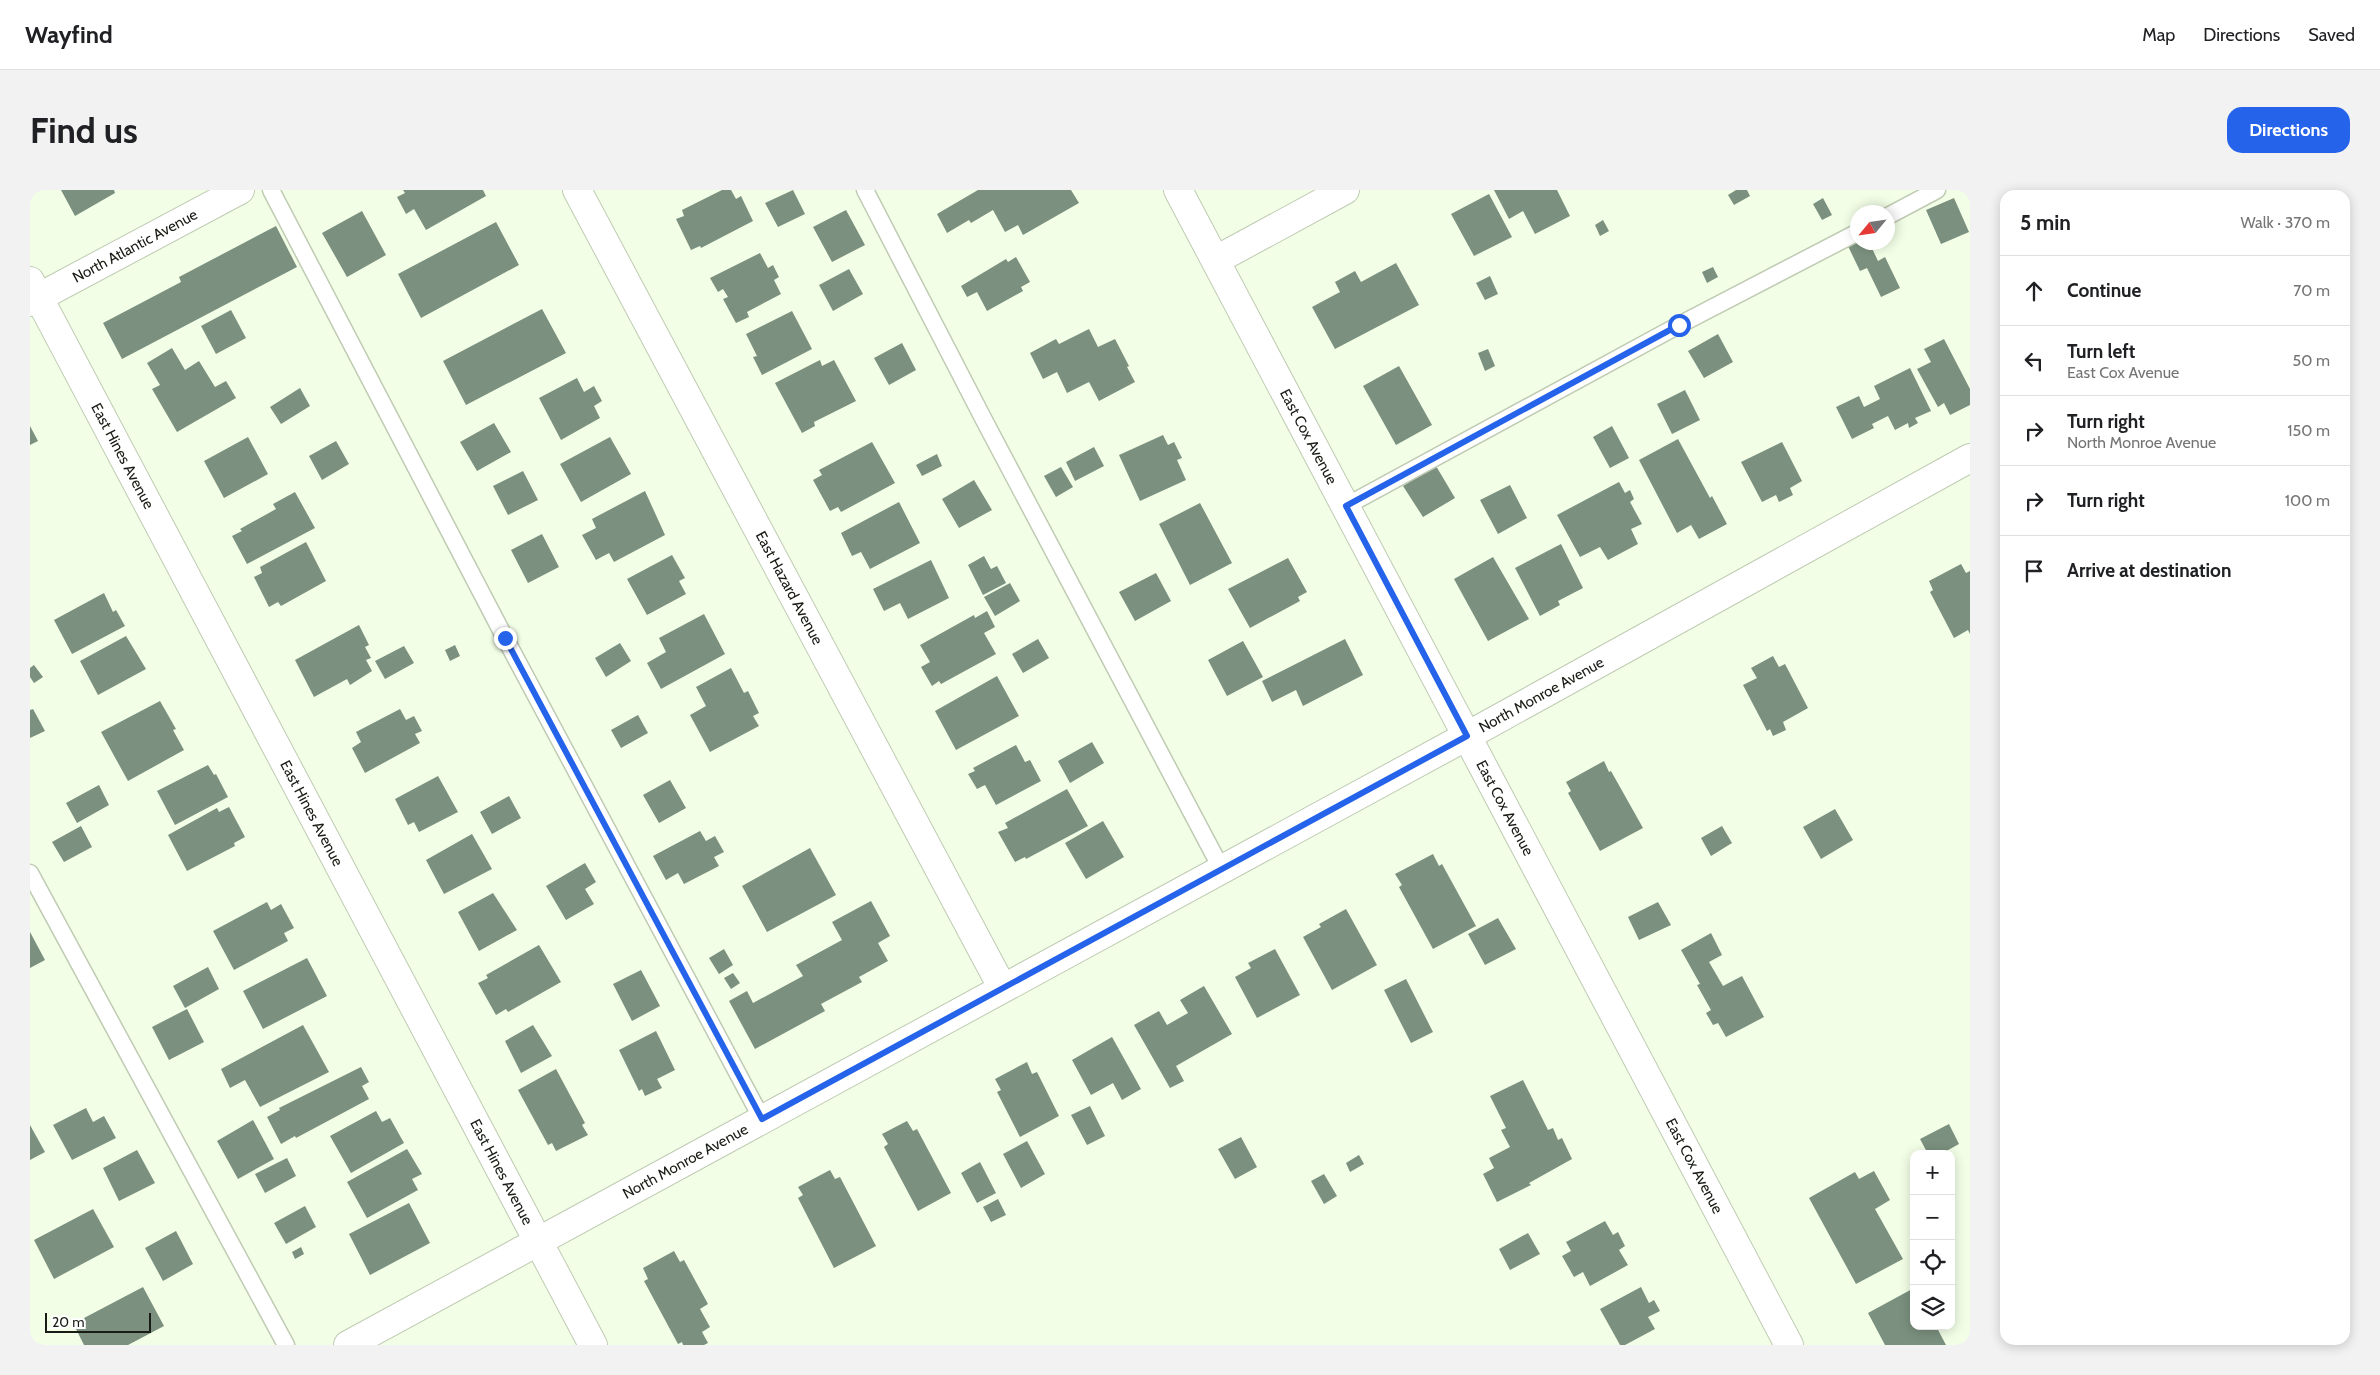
<!DOCTYPE html>
<meta charset="utf-8">
<style>
:root{--surface:#fff;--page:#f2f2f2;--text:#202124;--muted:#757577;--line:#e0e0e0;--accent:#2563eb}
body{margin:0;font-family:Cabin,sans-serif;background:var(--page);color:var(--text)}
.controls{position:absolute;right:15px;bottom:15px;display:grid;overflow:hidden;border-radius:10px;box-shadow:0 2px 12px #0003}
.controls button{width:45px;height:45px;display:grid;place-items:center;padding:0;border:0;border-bottom:1px solid var(--line);background:var(--surface);color:var(--text);font:25px sans-serif}
.compass{position:absolute;left:1820px;top:15px;width:45px;height:45px;border-radius:50%;background:var(--surface);box-shadow:0 2px 12px #0003;rotate:241deg}
.scale{position:absolute;left:15px;bottom:12px;width:106px;box-sizing:border-box;padding-left:5px;border:2px solid #181c14;border-top:0;font-size:14px;line-height:18px;white-space:nowrap;color:#181c14;-webkit-text-stroke:4px #fff;paint-order:stroke}
.stop{position:absolute;width:15px;height:15px;margin:-11px;border:4px solid #2563eb;border-radius:50%;background:#fff}
.stop.end{background:#2563eb;border-color:#fff;box-shadow:0 1px 5px #0008}
.list{margin:0;padding:0;list-style:none}
h2{display:flex;justify-content:space-between;align-items:center;height:65px;margin:0;padding:0 20px;font-size:21px}
h2 small{font-size:16px;font-weight:400;color:var(--muted)}
.list li{display:grid;grid-template-columns:32px 1fr auto;gap:15px;align-items:center;box-sizing:border-box;height:70px;padding:0 20px;border-top:1px solid var(--line)}
.list b{display:block;font-size:19px;white-space:nowrap}
.list p{margin:0;font-size:16px;white-space:nowrap;color:var(--muted)}
.list em{font-size:16px;font-style:normal;color:var(--muted)}
.icon{flex:none;width:28px;height:28px;fill:none;stroke:currentColor;stroke-width:2;stroke-linecap:round;stroke-linejoin:round}
.map{position:relative;flex:none;width:1940px;height:1155px;overflow:hidden;border-radius:15px}
header{display:flex;align-items:center;gap:30px;box-sizing:border-box;height:70px;padding:0 25px;background:var(--surface);border-bottom:1px solid var(--line)}
header strong{font-size:24px}
nav{display:flex;gap:28px;margin-inline-start:auto;font-size:18px}
.intro{display:flex;align-items:center;justify-content:space-between;box-sizing:border-box;height:120px;padding:0 30px}
h1{margin:0;font-size:35px}
.button{padding:12px 22px;border-radius:15px;background:var(--accent);color:#fff;font-size:18px;font-weight:700}
main{display:flex;gap:30px;padding:0 30px}
aside{flex:1;background:var(--surface);border-radius:15px;box-shadow:0 2px 12px #0003}
.map>svg:first-child{display:block}
.building{fill:#7b907f}
.lines{fill:none;stroke-linecap:round;stroke-linejoin:round}
.service-casing{stroke:#bfcbb3;stroke-width:19}
.minor-casing{stroke:#bfcbb3;stroke-width:30}
.service{stroke:#fff;stroke-width:16}
.minor{stroke:#fff;stroke-width:28}
.route{stroke:#2563eb;stroke-width:6}
.labels{text-anchor:middle;stroke-width:4.5;stroke-linejoin:round;paint-order:stroke}
.street-label{font-size:15px;fill:#181c14;stroke:#fff}
</style>
<header>
<strong>Wayfind</strong>
<nav><a>Map</a><a>Directions</a><a>Saved</a></nav>
</header>
<div class="intro"><h1>Find us</h1><a class="button">Directions</a></div>
<main>
<div class="map">
<svg width="1940" height="1155" viewBox="0 0 1940 1155">
<rect width="100%" height="100%" fill="#f2fee6"/>
<path class="building" d="M 31,0 L 84,0 L 85,3 L 45,26 Z
M 373,0 L 453,0 L 456,6 L 396,40 L 384,19 L 376,24 L 367,7 L 375,3 Z
M 692,0 L 701,0 L 706,9 L 711,6 L 723,31 L 671,58 L 670,56 L 661,60 L 646,29 L 654,26 L 652,20 Z
M 763,0 L 775,24 L 748,37 L 735,13 Z
M 948,0 L 1041,0 L 1049,13 L 993,45 L 988,35 L 975,42 L 963,20 L 941,33 L 939,30 L 917,43 L 907,24 Z
M 1464,0 L 1527,0 L 1540,26 L 1505,44 L 1493,21 L 1479,29 Z
M 1706,0 L 1717,0 L 1720,6 L 1704,15 L 1698,5 Z
M 1459,4 L 1482,47 L 1444,66 L 1421,24 Z
M 1793,8 L 1802,25 L 1792,30 L 1783,14 Z
M 1924,8 L 1939,42 L 1911,54 L 1896,20 Z
M 816,20 L 835,55 L 802,72 L 783,37 Z
M 332,21 L 356,65 L 317,87 L 292,43 Z
M 1573,30 L 1579,41 L 1570,46 L 1565,35 Z
M 466,32 L 489,75 L 391,128 L 368,84 Z
M 246,36 L 267,77 L 92,169 L 73,133 L 151,92 L 149,87 Z
M 1828,49 L 1828,52 L 1839,52 L 1848,71 L 1855,67 L 1870,98 L 1851,107 L 1837,78 L 1830,81 L 1817,54 Z
M 730,63 L 738,78 L 743,75 L 749,87 L 744,90 L 751,104 L 717,122 L 719,127 L 706,133 L 693,109 L 698,107 L 693,99 L 688,102 L 680,88 Z
M 986,67 L 1000,92 L 991,97 L 993,101 L 957,121 L 947,102 L 937,107 L 931,96 L 976,69 L 978,72 Z
M 1366,73 L 1389,115 L 1305,159 L 1282,117 L 1310,102 L 1305,92 L 1325,81 L 1331,92 Z
M 1683,77 L 1688,87 L 1677,93 L 1672,82 Z
M 819,79 L 833,104 L 803,121 L 789,95 Z
M 1460,86 L 1468,104 L 1455,110 L 1446,93 Z
M 512,119 L 536,163 L 436,215 L 413,171 Z
M 201,120 L 216,148 L 186,164 L 171,136 Z
M 762,121 L 782,159 L 732,185 L 723,167 L 727,166 L 716,144 Z
M 1059,139 L 1068,157 L 1085,149 L 1099,176 L 1097,177 L 1105,192 L 1069,211 L 1059,192 L 1037,203 L 1027,182 L 1013,189 L 1000,163 L 1026,149 L 1029,154 Z
M 1688,144 L 1703,172 L 1674,188 L 1658,161 Z
M 1914,149 L 1940,199 L 1940,215 L 1920,225 L 1914,213 L 1908,217 L 1887,179 L 1901,172 L 1894,159 Z
M 872,153 L 886,180 L 859,195 L 844,168 Z
M 142,158 L 155,180 L 169,171 L 185,197 L 196,191 L 206,208 L 147,242 L 122,199 L 130,195 L 117,173 Z
M 1458,159 L 1465,176 L 1455,181 L 1448,163 Z
M 790,170 L 792,176 L 804,170 L 826,211 L 784,232 L 785,236 L 772,243 L 745,193 Z
M 1369,176 L 1402,235 L 1366,255 L 1333,196 Z
M 1880,178 L 1901,221 L 1885,228 L 1888,233 L 1879,238 L 1878,233 L 1865,240 L 1858,226 L 1842,234 L 1844,238 L 1822,249 L 1806,217 L 1829,206 L 1834,217 L 1850,209 L 1844,196 Z
M 547,188 L 554,202 L 564,196 L 572,211 L 564,216 L 570,228 L 531,250 L 509,208 Z
M 270,198 L 280,216 L 251,234 L 240,217 Z
M 1655,200 L 1670,230 L 1642,244 L 1627,214 Z
M 464,233 L 481,262 L 447,281 L 430,252 Z
M 0,236 L 8,251 L 0,255 Z
M 1582,236 L 1599,268 L 1580,278 L 1563,247 Z
M 1133,245 L 1138,255 L 1144,252 L 1152,268 L 1147,270 L 1156,290 L 1110,311 L 1089,265 Z
M 218,247 L 238,284 L 194,308 L 174,271 Z
M 580,247 L 601,284 L 551,312 L 530,274 Z
M 1648,249 L 1680,308 L 1682,306 L 1697,334 L 1669,349 L 1661,335 L 1647,343 L 1609,270 Z
M 306,251 L 319,274 L 292,290 L 279,266 Z
M 842,252 L 865,293 L 811,322 L 808,317 L 800,321 L 783,290 L 792,285 L 789,280 Z
M 1752,252 L 1772,291 L 1760,298 L 1763,305 L 1749,312 L 1746,305 L 1732,312 L 1711,272 Z
M 1064,257 L 1074,276 L 1045,291 L 1036,272 Z
M 907,264 L 912,276 L 892,286 L 886,275 Z
M 1406,276 L 1425,308 L 1393,327 L 1373,296 Z
M 1031,277 L 1043,297 L 1026,307 L 1014,286 Z
M 493,281 L 508,310 L 478,325 L 463,296 Z
M 944,290 L 962,320 L 929,338 L 912,309 Z
M 1589,292 L 1595,303 L 1600,300 L 1604,309 L 1600,312 L 1612,334 L 1601,339 L 1608,354 L 1578,370 L 1570,357 L 1550,367 L 1527,325 Z
M 1480,295 L 1497,328 L 1468,344 L 1450,310 Z
M 615,301 L 635,345 L 584,372 L 579,363 L 566,370 L 552,345 L 566,338 L 562,329 Z
M 265,302 L 285,338 L 217,374 L 202,346 L 212,341 L 210,339 L 246,319 L 243,314 Z
M 869,312 L 890,353 L 840,379 L 831,362 L 822,366 L 811,343 Z
M 1170,313 L 1202,373 L 1160,395 L 1129,334 Z
M 512,344 L 529,377 L 498,393 L 481,360 Z
M 276,352 L 296,391 L 251,416 L 248,412 L 239,417 L 224,387 L 232,383 L 230,377 Z
M 1531,354 L 1553,398 L 1528,411 L 1530,415 L 1510,426 L 1485,378 Z
M 642,365 L 655,388 L 649,391 L 656,404 L 617,425 L 597,389 Z
M 954,366 L 961,379 L 967,376 L 976,393 L 953,405 L 938,375 Z
M 1463,367 L 1499,429 L 1458,451 L 1424,389 Z
M 1258,368 L 1277,402 L 1268,407 L 1270,411 L 1220,438 L 1198,399 Z
M 901,370 L 919,408 L 878,429 L 870,413 L 854,421 L 843,399 Z
M 1931,374 L 1936,383 L 1940,381 L 1940,444 L 1938,440 L 1924,448 L 1900,402 L 1903,400 L 1899,391 Z
M 1126,383 L 1141,411 L 1105,431 L 1089,402 Z
M 980,393 L 990,411 L 965,426 L 954,407 Z
M 74,403 L 83,422 L 86,420 L 95,436 L 42,464 L 24,430 Z
M 957,421 L 965,437 L 954,443 L 966,464 L 911,494 L 909,491 L 902,496 L 891,477 L 900,472 L 890,455 L 944,425 L 945,428 Z
M 674,424 L 695,464 L 631,499 L 617,473 L 636,462 L 629,448 Z
M 329,435 L 339,455 L 335,457 L 341,468 L 336,470 L 342,481 L 320,495 L 317,489 L 284,507 L 265,470 Z
M 96,446 L 116,479 L 68,505 L 50,471 Z
M 1008,449 L 1019,468 L 993,483 L 982,464 Z
M 1315,449 L 1333,485 L 1273,516 L 1266,500 L 1242,512 L 1232,491 Z
M 1213,451 L 1233,487 L 1197,506 L 1178,470 Z
M 590,453 L 601,471 L 576,487 L 565,468 Z
M 425,455 L 430,466 L 420,471 L 415,460 Z
M 374,456 L 384,473 L 355,489 L 345,471 Z
M 1743,466 L 1749,477 L 1755,474 L 1778,518 L 1753,532 L 1756,540 L 1743,546 L 1740,539 L 1737,541 L 1713,495 L 1727,488 L 1721,478 Z
M 4,475 L 13,487 L 4,493 L 0,487 L 0,478 Z
M 701,478 L 714,503 L 718,501 L 729,523 L 723,526 L 729,536 L 680,562 L 660,525 L 676,516 L 666,497 Z
M 967,486 L 989,526 L 926,560 L 905,521 Z
M 130,511 L 146,539 L 143,540 L 154,560 L 98,591 L 71,542 Z
M 3,519 L 15,541 L 0,548 L 0,520 Z
M 370,519 L 376,530 L 384,526 L 392,541 L 385,544 L 390,553 L 335,583 L 322,558 L 331,552 L 326,542 Z
M 608,525 L 618,543 L 591,558 L 581,540 Z
M 1062,552 L 1074,573 L 1040,593 L 1028,571 Z
M 986,555 L 995,572 L 1000,570 L 1011,591 L 966,615 L 955,595 L 947,599 L 938,584 L 945,581 L 943,578 Z
M 1574,571 L 1579,582 L 1581,581 L 1613,638 L 1570,661 L 1538,603 L 1541,601 L 1536,592 Z
M 178,575 L 184,585 L 186,584 L 198,607 L 145,635 L 127,601 Z
M 408,586 L 428,622 L 389,642 L 384,632 L 378,635 L 365,609 Z
M 640,590 L 656,618 L 629,633 L 613,605 Z
M 69,595 L 79,615 L 47,633 L 36,613 Z
M 1037,599 L 1058,636 L 996,669 L 995,667 L 985,672 L 968,642 L 978,638 L 975,633 Z
M 479,606 L 491,628 L 462,644 L 450,622 Z
M 199,617 L 215,647 L 204,653 L 205,656 L 157,681 L 138,645 L 187,618 L 189,622 Z
M 1805,619 L 1823,650 L 1791,669 L 1773,637 Z
M 1073,631 L 1094,667 L 1056,689 L 1035,653 Z
M 51,636 L 62,657 L 34,672 L 22,652 Z
M 1692,636 L 1702,653 L 1681,666 L 1671,648 Z
M 670,641 L 676,651 L 685,646 L 694,662 L 684,667 L 689,676 L 654,694 L 648,683 L 636,690 L 623,666 Z
M 442,644 L 462,679 L 414,704 L 396,670 Z
M 780,658 L 806,705 L 737,742 L 712,696 Z
M 1403,664 L 1409,676 L 1412,674 L 1446,736 L 1403,759 L 1369,697 L 1372,695 L 1365,684 Z
M 555,673 L 566,692 L 555,699 L 564,714 L 536,730 L 516,696 Z
M 463,703 L 487,740 L 449,761 L 428,722 Z
M 841,711 L 860,746 L 848,753 L 858,771 L 829,787 L 832,792 L 791,814 L 795,821 L 725,859 L 699,811 L 717,801 L 723,813 L 773,786 L 766,775 L 812,750 L 802,732 Z
M 237,712 L 241,720 L 251,714 L 264,738 L 254,743 L 258,751 L 204,780 L 183,741 Z
M 1628,712 L 1641,735 L 1609,750 L 1598,727 Z
M 1316,719 L 1347,775 L 1302,800 L 1273,747 L 1291,737 L 1289,734 Z
M 1468,728 L 1486,759 L 1455,775 L 1438,744 Z
M 0,742 L 15,770 L 0,778 Z
M 1681,743 L 1692,765 L 1679,772 L 1693,796 L 1712,786 L 1734,827 L 1696,847 L 1688,833 L 1683,835 L 1676,823 L 1681,820 L 1667,795 L 1670,794 L 1651,760 Z
M 509,755 L 531,792 L 478,822 L 476,819 L 466,825 L 448,793 L 458,788 L 456,785 Z
M 694,759 L 703,775 L 689,784 L 679,768 Z
M 1245,759 L 1270,805 L 1227,828 L 1205,787 L 1221,778 L 1218,773 Z
M 277,768 L 297,806 L 233,839 L 213,801 Z
M 178,777 L 189,799 L 155,818 L 143,796 Z
M 611,780 L 630,816 L 602,831 L 583,794 Z
M 703,783 L 710,793 L 701,799 L 694,788 Z
M 1376,789 L 1403,842 L 1381,853 L 1354,800 Z
M 1174,796 L 1202,844 L 1146,876 L 1154,891 L 1140,898 L 1104,835 L 1129,821 L 1137,835 L 1158,823 L 1150,810 Z
M 157,819 L 174,852 L 139,870 L 122,837 Z
M 273,835 L 299,882 L 230,917 L 215,890 L 200,898 L 191,879 Z
M 503,835 L 522,866 L 491,883 L 475,851 Z
M 626,841 L 645,880 L 627,889 L 632,898 L 615,906 L 612,899 L 609,901 L 589,860 Z
M 1082,847 L 1111,899 L 1092,910 L 1083,893 L 1061,905 L 1042,870 Z
M 997,872 L 1002,884 L 1007,882 L 1029,926 L 990,947 L 967,902 L 971,900 L 965,889 Z
M 331,877 L 339,892 L 332,896 L 339,909 L 266,948 L 265,946 L 251,954 L 237,927 L 250,920 L 249,918 Z
M 526,879 L 555,933 L 552,935 L 558,945 L 526,961 L 522,953 L 518,955 L 488,900 Z
M 1493,890 L 1518,940 L 1523,938 L 1528,950 L 1532,948 L 1542,969 L 1499,993 L 1501,995 L 1467,1012 L 1453,984 L 1464,978 L 1459,968 L 1480,957 L 1471,940 L 1476,938 L 1460,906 Z
M 1060,916 L 1075,946 L 1057,955 L 1041,925 Z
M 56,918 L 63,932 L 74,926 L 86,948 L 42,970 L 23,935 Z
M 346,921 L 352,932 L 360,928 L 374,953 L 321,983 L 300,946 Z
M 223,930 L 244,969 L 208,989 L 187,951 Z
M 877,931 L 883,941 L 887,939 L 921,1003 L 888,1021 L 854,957 L 858,954 L 852,944 Z
M 1919,934 L 1929,954 L 1911,964 L 1898,964 L 1890,949 Z
M 0,935 L 15,962 L 0,970 Z
M 1211,947 L 1227,977 L 1205,989 L 1188,959 Z
M 997,951 L 1015,984 L 991,998 L 973,964 Z
M 377,959 L 392,984 L 382,989 L 388,1000 L 337,1028 L 317,992 Z
M 107,960 L 125,993 L 89,1011 L 73,978 Z
M 1329,965 L 1334,974 L 1320,982 L 1316,973 Z
M 257,968 L 266,986 L 235,1003 L 225,984 Z
M 950,972 L 966,1003 L 947,1013 L 931,983 Z
M 800,980 L 805,989 L 810,987 L 846,1056 L 804,1078 L 768,1008 L 773,1005 L 768,997 Z
M 1844,981 L 1860,1010 L 1845,1019 L 1873,1069 L 1826,1094 L 1779,1008 L 1825,982 L 1829,989 Z
M 1294,984 L 1307,1006 L 1294,1014 L 1281,991 Z
M 968,1009 L 976,1025 L 961,1032 L 953,1017 Z
M 379,1013 L 400,1053 L 340,1085 L 319,1044 Z
M 275,1016 L 286,1037 L 256,1054 L 244,1033 Z
M 63,1019 L 84,1057 L 24,1089 L 4,1050 Z
M 1575,1031 L 1583,1045 L 1588,1042 L 1595,1056 L 1589,1060 L 1598,1075 L 1560,1096 L 1553,1082 L 1544,1087 L 1532,1066 L 1541,1061 L 1536,1052 Z
M 146,1041 L 163,1074 L 133,1091 L 115,1058 Z
M 1498,1043 L 1510,1064 L 1480,1080 L 1469,1059 Z
M 271,1057 L 274,1064 L 265,1069 L 262,1062 Z
M 644,1061 L 650,1072 L 654,1070 L 678,1114 L 670,1119 L 680,1137 L 672,1142 L 678,1153 L 674,1155 L 653,1155 L 652,1152 L 648,1154 L 614,1091 L 618,1089 L 613,1078 Z
M 113,1097 L 134,1136 L 98,1155 L 54,1155 L 45,1137 L 56,1132 L 54,1128 Z
M 1611,1097 L 1619,1113 L 1624,1110 L 1630,1121 L 1618,1127 L 1625,1139 L 1595,1155 L 1590,1155 L 1570,1119 Z
M 1884,1098 L 1884,1136 L 1906,1136 L 1916,1155 L 1855,1155 L 1838,1123 Z"/>
<g class="lines">
<g class="service-casing">
<path id="service" d="M 241,0 L 475,448 L 732,929
M 835,0 L 954,230 L 1191,678
M 1858,26 L 1907,0
M 1316,316 L 1649,135 L 1828,42
M 0,683 L 256,1155"/>
</g>
<g class="minor-casing">
<g id="minor">
<path id="s1" d="M 547,0 L 972,797"/>
<path id="s2" d="M 1148,0 L 1759,1155"/>
<path d="M 1186,70 L 1315,0"/>
<path id="s3" d="M 0,91 L 563,1155"/>
<path id="s4" d="M 0,112 L 210,0"/>
<path id="s5" d="M 318,1155 L 1437,546 L 1940,268"/>
</g>
</g>
<use href="#service" class="service"/>
<use href="#minor" class="minor"/>
</g>
<g class="lines">
<path class="route" d="M 475,448 L 732,929 L 1437,546 L 1316,316 L 1649,135"/>
</g>
<g class="labels">
<g class="street-label">
<text dy="5" stroke="none"><textPath href="#s4" startOffset="119">North Atlantic Avenue</textPath></text>
<text dy="5" stroke="none"><textPath href="#s2" startOffset="279">East Cox Avenue</textPath></text>
<text dy="5" stroke="none"><textPath href="#s3" startOffset="198">East Hines Avenue</textPath></text>
<text dy="5" stroke="none"><textPath href="#s1" startOffset="451">East Hazard Avenue</textPath></text>
<text dy="5" stroke="none"><textPath href="#s5" startOffset="1359">North Monroe Avenue</textPath></text>
<text dy="5" stroke="none"><textPath href="#s2" startOffset="699">East Cox Avenue</textPath></text>
<text dy="5" stroke="none"><textPath href="#s3" startOffset="602">East Hines Avenue</textPath></text>
<text dy="5" stroke="none"><textPath href="#s5" startOffset="384">North Monroe Avenue</textPath></text>
<text dy="5" stroke="none"><textPath href="#s2" startOffset="1104">East Cox Avenue</textPath></text>
<text dy="5" stroke="none"><textPath href="#s3" startOffset="1008">East Hines Avenue</textPath></text>
</g>
</g>
</svg>
<div class="controls">
<button>+</button>
<button>−</button>
<button><svg class="icon" aria-label="locate" viewBox="0 0 24 24"><circle cx="12" cy="12" r="6"/><path d="M12 2v4M12 18v4M2 12h4M18 12h4"/></svg></button>
<button><svg class="icon" aria-label="layers" viewBox="0 0 24 24"><path d="M12 4l9 5-9 5-9-5zM3 14l9 5 9-5"/></svg></button>
</div>
<svg class="compass" viewBox="-18 -18 36 36"><path d="M0-13l5 13h-10z" fill="#e53935"/><path d="M0 13l5-13h-10z" fill="#757577"/></svg>
<div class="scale">20 m</div>
<div class="stop" style="left:1649px;top:135px"></div>
<div class="stop end" style="left:475px;top:448px"></div>
</div>
<aside>
<h2>5 min<small>Walk · 370 m</small></h2>
<ul class="list">
<li><svg class="icon" aria-label="ahead" viewBox="0 0 24 24"><path d="M12 20V5M6 11l6-6 6 6"/></svg><div><b>Continue</b></div><em>70 m</em></li>
<li><svg class="icon" aria-label="left" viewBox="0 0 24 24"><path d="M17 20v-9H6M10 6l-5 5 5 5"/></svg><div><b>Turn left</b><p>East Cox Avenue</p></div><em>50 m</em></li>
<li><svg class="icon" aria-label="right" viewBox="0 0 24 24"><path d="M7 20v-9h11M14 6l5 5-5 5"/></svg><div><b>Turn right</b><p>North Monroe Avenue</p></div><em>150 m</em></li>
<li><svg class="icon" aria-label="right" viewBox="0 0 24 24"><path d="M7 20v-9h11M14 6l5 5-5 5"/></svg><div><b>Turn right</b></div><em>100 m</em></li>
<li><svg class="icon" aria-label="arrive" viewBox="0 0 24 24"><path d="M6 21V4h12l-3 4 3 4H6"/></svg><div><b>Arrive at destination</b></div></li>
</ul>
</aside>
</main>
